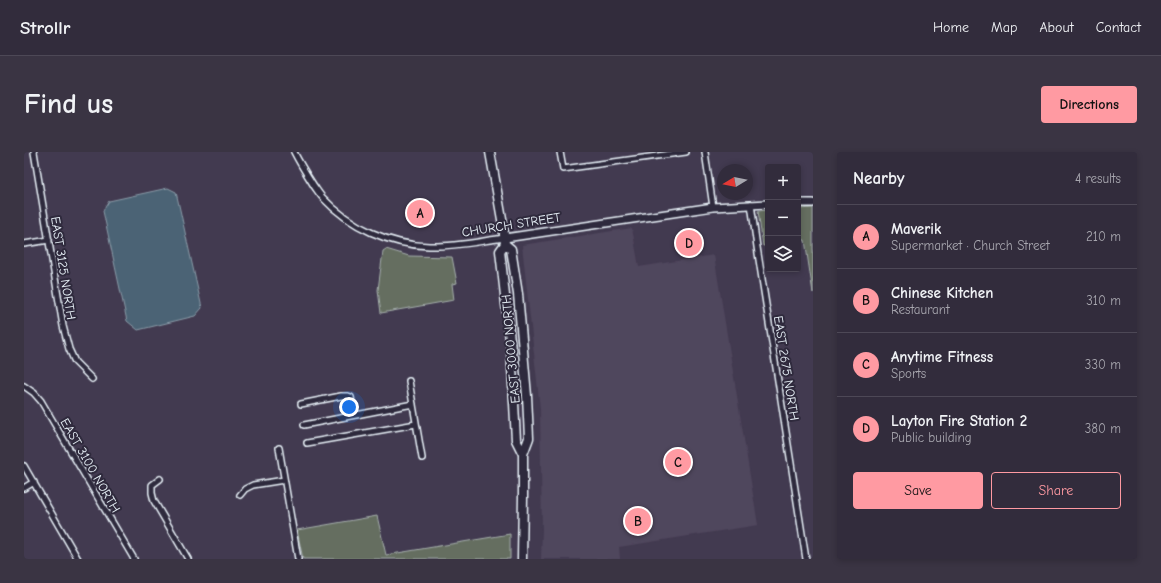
<!DOCTYPE html>
<meta charset="utf-8">
<style>
:root{--surface:#322c3c;--page:#3a3443;--text:#f1f3f6;--muted:#a8a7af;--line:#4d4856;--accent:#ff9aa2}
body{margin:0;font-family:"Comic Neue",sans-serif;background:var(--page);color:var(--text)}
.controls{position:absolute;right:12px;top:12px;display:grid;overflow:hidden;border-radius:4px;box-shadow:0 2px 6px #0003}
.controls button{width:36px;height:36px;display:grid;place-items:center;padding:0;border:0;border-bottom:1px solid var(--line);background:var(--surface);color:var(--text);font:20px sans-serif}
.compass{position:absolute;left:693px;top:12px;width:36px;height:36px;border-radius:50%;background:var(--surface);box-shadow:0 2px 6px #0003;rotate:260deg}
.you{position:absolute;left:325px;top:255px;width:14px;height:14px;margin:-10px;border:3px solid #fff;border-radius:50%;background:#1a73e8;box-shadow:0 0 0 6px #1a73e833}
.badge{display:grid;place-items:center;width:26px;height:26px;border-radius:50%;background:var(--accent);color:#111;font-size:13px;font-weight:700}
.pin{position:absolute;translate:-50% -50%;border:2px solid #fff;box-shadow:0 1px 4px #0006}
.list{margin:0;padding:0;list-style:none}
h2{display:flex;justify-content:space-between;align-items:center;height:52px;margin:0;padding:0 16px;font-size:17px}
h2 small{font-size:13px;font-weight:400;color:var(--muted)}
.list li{display:grid;grid-template-columns:26px 1fr auto;gap:12px;align-items:center;box-sizing:border-box;height:64px;padding:0 16px;border-top:1px solid var(--line)}
.list b{display:block;font-size:15px;white-space:nowrap}
.list p{margin:0;font-size:13px;white-space:nowrap;color:var(--muted)}
.list em{font-size:13px;font-style:normal;color:var(--muted)}
.actions{display:flex;gap:8px;padding:12px 16px}
.actions a{flex:1;padding:9px 0;border:1px solid var(--accent);border-radius:4px;text-align:center;font-size:14px;color:var(--accent)}
.actions .main{background:var(--accent);color:#111}
.icon{flex:none;width:22px;height:22px;fill:none;stroke:currentColor;stroke-width:2;stroke-linecap:round;stroke-linejoin:round}
.map{position:relative;flex:none;width:789px;height:407px;overflow:hidden;border-radius:4px}
header{display:flex;align-items:center;gap:24px;box-sizing:border-box;height:56px;padding:0 20px;background:var(--surface);border-bottom:1px solid var(--line)}
header strong{font-size:19px}
nav{display:flex;gap:22px;margin-inline-start:auto;font-size:14px}
.intro{display:flex;align-items:center;justify-content:space-between;box-sizing:border-box;height:96px;padding:0 24px}
h1{margin:0;font-size:28px}
.button{padding:10px 18px;border-radius:4px;background:var(--accent);color:#111;font-size:14px;font-weight:700}
main{display:flex;gap:24px;padding:0 24px}
aside{flex:1;background:var(--surface);border-radius:4px;box-shadow:0 2px 6px #0003}
.map>svg:first-child{display:block}
.built{fill:#50465d}
.green{fill:#656e61;stroke:#a6b0ac}
.water{fill:#4b6474;stroke:#8a9ca9}
.lines{fill:none;stroke-linecap:round;stroke-linejoin:round}
.street-casing{stroke:#e8f1f8;stroke-width:8}
.secondary-casing{stroke:#e8f1f8;stroke-width:10}
.primary-casing{stroke:#e8f1f8;stroke-width:11}
.street{stroke:#2f2a3d;stroke-width:5}
.secondary{stroke:#2f2a3d;stroke-width:7}
.primary{stroke:#2f2a3d;stroke-width:8}
.labels{text-anchor:middle;stroke-width:4;stroke-linejoin:round;paint-order:stroke}
.street-label{font-size:13px;fill:#e8f1f8;stroke:#2f2a3d}
</style>
<header>
<strong>Strollr</strong>
<nav><a>Home</a><a>Map</a><a>About</a><a>Contact</a></nav>
</header>
<div class="intro"><h1>Find us</h1><a class="button">Directions</a></div>
<main>
<div class="map">
<svg width="789" height="407" viewBox="0 0 789 407">
<rect width="100%" height="100%" fill="#423a50"/>
<filter id="ink" filterUnits="userSpaceOnUse"><feTurbulence type="fractalNoise" baseFrequency=".025" numOctaves="2"/><feDisplacementMap in="SourceGraphic" scale="8" xChannelSelector="R" yChannelSelector="G"/><feConvolveMatrix kernelMatrix="1 2 1 2 8 2 1 2 1" color-interpolation-filters="sRGB"/></filter>
<g filter="url(#ink)">
<path class="built" d="M 608,76 L 615,115 L 690,103 L 734,373 L 595,395 L 596,407 L 517,407 L 518,377 L 516,256 L 498,93 Z"/>
<path class="green" d="M 789,56 L 789,141 L 781,88 L 774,88 L 774,57 Z
M 744,58 L 744,93 L 739,94 L 734,59 Z
M 362,97 L 385,104 L 428,105 L 433,131 L 428,132 L 430,148 L 357,161 L 354,138 L 359,99 Z
M 353,364 L 362,403 L 486,382 L 486,407 L 279,407 L 273,378 Z"/>
<path class="water" d="M 144,36 L 152,40 L 178,156 L 171,164 L 114,178 L 103,169 L 79,59 L 85,49 Z"/>
<g class="lines">
<g class="street-casing">
<path id="street" d="M 10,0 L 39,174 L 45,197 L 51,210 L 68,227
M 270,0 C 276,12 283,23 290,34 C 293,38 296,43 299,46 C 326,75 366,93 405,94 C 430,95 456,89 481,86
M 536,0 L 539,17 L 662,0
M 681,0 L 689,55
M 727,52 L 733,95 L 782,407
M 0,92 L 25,88
M 385,229 L 398,306
M 0,234 L 10,241 L 17,249 L 110,407
M 277,252 L 317,244 L 324,244 L 327,245 L 330,263
M 280,273 L 389,252
M 283,291 L 392,272
M 255,296 L 274,407
M 0,314 L 54,407
M 136,327 L 128,333 L 128,341 L 130,349 L 164,407
M 0,336 L 10,330
M 216,343 L 221,337 L 229,333 L 260,328"/>
</g>
<g class="secondary-casing">
<path id="secondary" d="M 774,51 L 789,51
M 481,86 L 689,55 L 744,52"/>
</g>
<g class="primary-casing">
<path id="primary" d="M 466,0 L 479,73 L 481,92
M 498,407 L 499,344 L 499,302 L 505,286 L 503,244 L 494,142 L 487,97 L 481,92 L 476,99 L 487,197 L 492,288 L 499,302"/>
</g>
<use href="#street" class="street"/>
<use href="#secondary" class="secondary"/>
<use href="#primary" class="primary"/>
</g>
</g>
<g class="labels">
<g class="street-label">
<text transform="translate(487 72) rotate(-9)" y="5">CHURCH STREET</text>
<text transform="translate(40 116) rotate(81)" y="5">EAST 3125 NORTH</text>
<text transform="translate(486 197) rotate(-95)" y="5">EAST 3000 NORTH</text>
<text transform="translate(763 216) rotate(81)" y="5">EAST 2675 NORTH</text>
<text transform="translate(67 313) rotate(60)" y="5">EAST 3100 NORTH</text>
</g>
</g>
</svg>
<div class="controls">
<button>+</button>
<button>−</button>
<button><svg class="icon" aria-label="layers" viewBox="0 0 24 24"><path d="M12 4l9 5-9 5-9-5zM3 14l9 5 9-5"/></svg></button>
</div>
<svg class="compass" viewBox="-18 -18 36 36"><path d="M0-13l5 13h-10z" fill="#e53935"/><path d="M0 13l5-13h-10z" fill="#a8a7af"/></svg>
<div class="you"></div>
<div class="pin badge" style="left:396px;top:61px">A</div>
<div class="pin badge" style="left:614px;top:369px">B</div>
<div class="pin badge" style="left:654px;top:310px">C</div>
<div class="pin badge" style="left:665px;top:91px">D</div>
</div>
<aside>
<h2>Nearby<small>4 results</small></h2>
<ul class="list">
<li><span class="badge">A</span><div><b>Maverik</b><p>Supermarket · Church Street</p></div><em>210 m</em></li>
<li><span class="badge">B</span><div><b>Chinese Kitchen</b><p>Restaurant</p></div><em>310 m</em></li>
<li><span class="badge">C</span><div><b>Anytime Fitness</b><p>Sports</p></div><em>330 m</em></li>
<li><span class="badge">D</span><div><b>Layton Fire Station 2</b><p>Public building</p></div><em>380 m</em></li>
</ul>
<div class="actions"><a class="main">Save</a><a>Share</a></div>
</aside>
</main>
